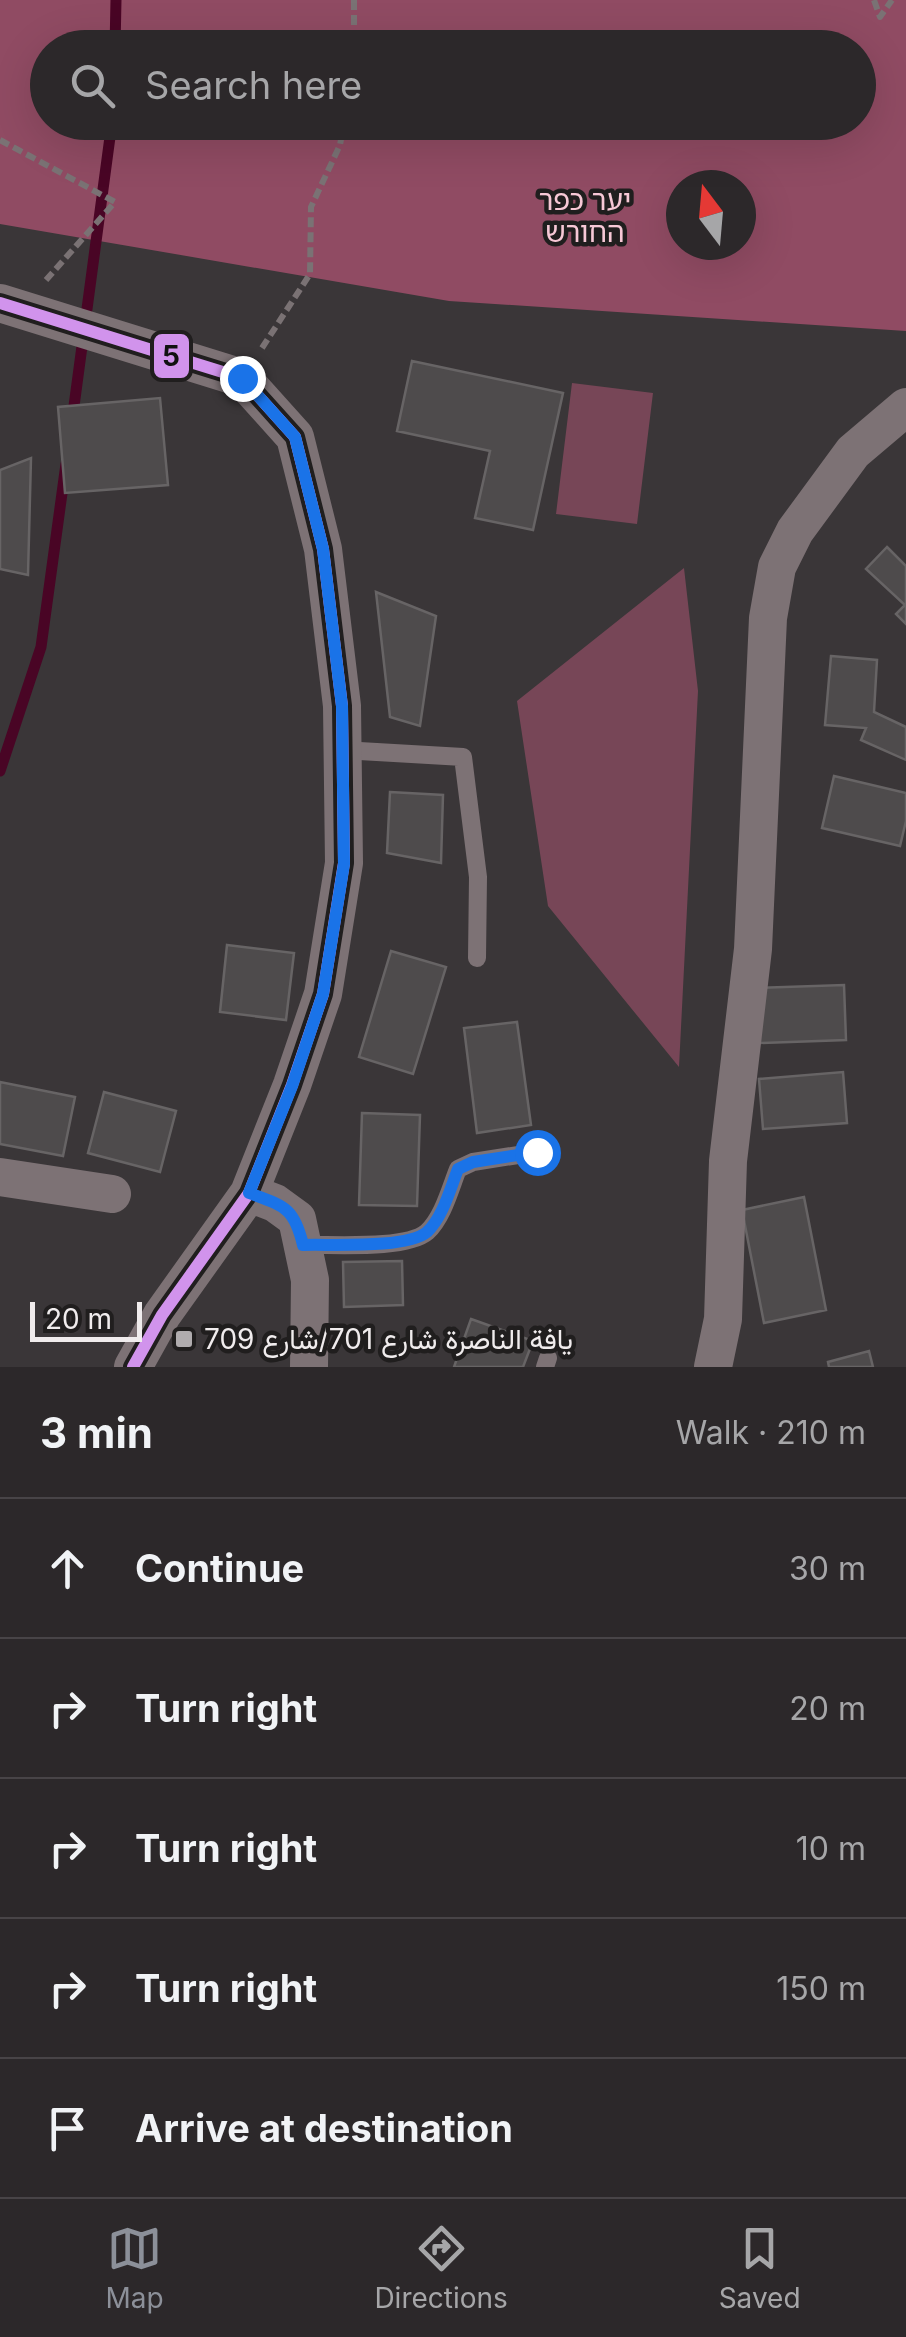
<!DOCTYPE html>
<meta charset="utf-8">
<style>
:root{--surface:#2c282a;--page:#383436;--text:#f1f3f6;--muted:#a6a6a8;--line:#484447;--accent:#8c9099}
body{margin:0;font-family:Inter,Vazirmatn,"Noto Sans Hebrew",sans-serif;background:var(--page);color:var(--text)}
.compass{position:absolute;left:666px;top:170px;width:90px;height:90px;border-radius:50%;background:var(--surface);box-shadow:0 10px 40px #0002;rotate:344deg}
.scale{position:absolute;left:30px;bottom:25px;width:112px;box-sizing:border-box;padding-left:10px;border:5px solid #f0eced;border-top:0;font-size:28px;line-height:35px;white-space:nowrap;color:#f0eced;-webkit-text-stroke:8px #201e1e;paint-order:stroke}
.stop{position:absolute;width:30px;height:30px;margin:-22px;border:8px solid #1a73e8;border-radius:50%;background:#fff}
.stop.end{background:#1a73e8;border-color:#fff;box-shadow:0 2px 10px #0008}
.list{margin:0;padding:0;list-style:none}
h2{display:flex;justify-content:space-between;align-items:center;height:130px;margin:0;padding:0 40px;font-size:42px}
h2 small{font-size:32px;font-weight:400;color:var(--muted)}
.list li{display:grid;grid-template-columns:65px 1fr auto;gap:30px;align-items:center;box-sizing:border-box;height:140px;padding:0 40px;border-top:2px solid var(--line)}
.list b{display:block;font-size:38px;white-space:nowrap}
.list em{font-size:32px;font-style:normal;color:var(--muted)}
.icon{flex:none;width:55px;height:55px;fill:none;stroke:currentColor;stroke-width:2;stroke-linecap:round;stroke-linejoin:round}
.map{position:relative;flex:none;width:906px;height:1367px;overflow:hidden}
.search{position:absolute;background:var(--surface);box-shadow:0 10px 40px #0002;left:30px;right:30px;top:30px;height:110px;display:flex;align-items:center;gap:25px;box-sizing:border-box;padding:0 35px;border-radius:55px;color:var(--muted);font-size:38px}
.sheet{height:830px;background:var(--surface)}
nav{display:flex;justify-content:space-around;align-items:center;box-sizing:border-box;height:140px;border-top:2px solid var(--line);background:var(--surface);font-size:28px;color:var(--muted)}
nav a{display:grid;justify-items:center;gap:5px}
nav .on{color:var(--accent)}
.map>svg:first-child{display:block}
.green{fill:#774657}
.forest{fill:#904b63;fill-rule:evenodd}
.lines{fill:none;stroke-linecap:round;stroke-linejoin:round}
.stream{stroke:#490525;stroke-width:11}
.building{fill:#4e4b4c;stroke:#676465;stroke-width:2.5}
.path{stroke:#7a7274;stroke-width:6;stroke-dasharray:10 5;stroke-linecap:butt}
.service{stroke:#7d7275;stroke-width:18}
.minor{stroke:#7d7275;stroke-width:38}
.bus-1-casing{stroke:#201e1e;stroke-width:20}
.bus-1{stroke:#d193ec;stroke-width:12}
.route{stroke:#1a73e8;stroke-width:12}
.poi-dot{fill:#b0acae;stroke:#201e1e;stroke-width:4}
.labels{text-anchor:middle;stroke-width:9;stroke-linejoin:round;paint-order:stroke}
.park-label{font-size:28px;fill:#f7c8d6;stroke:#201e1e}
.poi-label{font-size:28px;fill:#f0eced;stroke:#201e1e;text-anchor:start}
.line-badge{stroke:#201e1e;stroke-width:4}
.pale-badge-label{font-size:28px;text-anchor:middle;font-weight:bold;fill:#111}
</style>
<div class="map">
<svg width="906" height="1367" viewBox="0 0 906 1367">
<rect width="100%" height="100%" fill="#3a3638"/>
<path class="green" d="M 572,383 L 653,393 L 637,524 L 556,514 Z
M 684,568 L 698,691 L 679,1067 L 548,906 L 517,701 Z"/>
<path class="forest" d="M 0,0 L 906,0 L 906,331 L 449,301 L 0,224 ZM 48,48 L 858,48 L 858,122 L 48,122 ZM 681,185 L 741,185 L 741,245 L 681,245 Z"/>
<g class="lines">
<path class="stream" d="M 115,48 L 116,0
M 72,421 L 112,122
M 0,771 L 41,647 L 66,464"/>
</g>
<path class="building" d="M 412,361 L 563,393 L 533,530 L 475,518 L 490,451 L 397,431 Z
M 160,398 L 168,485 L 65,493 L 58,407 Z
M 31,458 L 28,575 L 0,569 L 0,470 Z
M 887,547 L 906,566 L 906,624 L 896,614 L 905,605 L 866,569 Z
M 376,592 L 436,616 L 420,726 L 390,717 Z
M 831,656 L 877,660 L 874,712 L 906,727 L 906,760 L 861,740 L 866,728 L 825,725 Z
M 834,776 L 906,793 L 906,821 L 900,846 L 822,828 Z
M 390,792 L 443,795 L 441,863 L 387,853 Z
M 227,945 L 294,953 L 286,1020 L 220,1012 Z
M 391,951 L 446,967 L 413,1074 L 359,1057 Z
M 844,985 L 846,1040 L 760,1043 L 758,988 Z
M 517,1022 L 531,1125 L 477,1133 L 464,1028 Z
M 843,1072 L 847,1123 L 763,1129 L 759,1079 Z
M 0,1082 L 75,1097 L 63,1156 L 0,1144 Z
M 104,1092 L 176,1111 L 160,1172 L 88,1153 Z
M 362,1113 L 420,1115 L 417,1206 L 359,1205 Z
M 804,1197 L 826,1310 L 764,1323 L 742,1210 Z
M 402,1261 L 403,1305 L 344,1307 L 343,1262 Z
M 471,1319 L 533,1341 L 523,1367 L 454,1367 Z
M 869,1351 L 873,1367 L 829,1367 L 828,1362 Z"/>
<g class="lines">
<path class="path" d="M 354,0 L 354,48
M 874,0 L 880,17 L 892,0
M 0,140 L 115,202 L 46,280
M 262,348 L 310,274 L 311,207 L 340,145 L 344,122"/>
<path class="service" d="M 342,750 L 463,757 L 478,877 L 477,958
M 303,1245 C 331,1244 406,1250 427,1232 C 443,1217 450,1189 458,1169 L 473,1162 L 537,1152
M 545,1367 L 548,1358"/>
<path class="minor" d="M 0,303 L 242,378 L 295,437 L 323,549 L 342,706 L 344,863 L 323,994 L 292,1085 L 249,1193 L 162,1315 L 133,1367
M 0,1177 L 112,1194
M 249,1193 L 275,1203 L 297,1219 L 310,1280 L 309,1367
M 713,1367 L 723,1319 L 728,1161 L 753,949 L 768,618 L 777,567 L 795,531 L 853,452 L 906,407"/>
<g class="bus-1-casing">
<path id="bus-1" d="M 0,303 L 242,378 L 295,437 L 323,549 L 342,706 L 344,863 L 323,994 L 292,1085 L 249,1193 L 162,1315 L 133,1367"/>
</g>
<use href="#bus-1" class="bus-1"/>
</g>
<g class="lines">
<path class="route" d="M 242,378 L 295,437 L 323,549 L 342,706 L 344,864 L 323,994 L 292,1086 L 249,1193 C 284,1206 294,1207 303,1245 C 330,1244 407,1249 427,1232 C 443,1217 450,1189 458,1169 L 473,1162 L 537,1152"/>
</g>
<rect class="poi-dot" x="174" y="1329" width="20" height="20" rx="5"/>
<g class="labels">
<g class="park-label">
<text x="585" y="210">יער כפר<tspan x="585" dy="32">החורש</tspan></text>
</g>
<g class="poi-label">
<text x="204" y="1349">يافة الناصرة شارع 701/شارع 709</text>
</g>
</g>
<rect class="line-badge" x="152" y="332" width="39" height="48" rx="10" fill="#d193ec"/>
<g class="pale-badge-label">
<text x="171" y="366">5</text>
</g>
</svg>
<svg class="compass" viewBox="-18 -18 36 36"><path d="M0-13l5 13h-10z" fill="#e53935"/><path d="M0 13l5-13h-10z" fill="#a6a6a8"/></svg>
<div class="scale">20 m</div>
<div class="stop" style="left:537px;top:1152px"></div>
<div class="stop end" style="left:242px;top:378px"></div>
<div class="search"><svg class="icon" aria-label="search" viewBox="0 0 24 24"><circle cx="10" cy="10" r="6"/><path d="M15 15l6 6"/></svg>Search here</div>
</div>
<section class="sheet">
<h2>3 min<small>Walk · 210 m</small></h2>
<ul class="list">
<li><svg class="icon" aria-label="ahead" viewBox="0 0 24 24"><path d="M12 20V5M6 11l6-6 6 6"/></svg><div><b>Continue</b></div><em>30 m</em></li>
<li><svg class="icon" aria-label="right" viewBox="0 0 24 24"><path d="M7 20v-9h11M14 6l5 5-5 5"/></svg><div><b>Turn right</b></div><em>20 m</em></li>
<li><svg class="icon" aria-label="right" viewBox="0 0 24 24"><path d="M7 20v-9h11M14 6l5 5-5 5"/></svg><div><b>Turn right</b></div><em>10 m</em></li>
<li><svg class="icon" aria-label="right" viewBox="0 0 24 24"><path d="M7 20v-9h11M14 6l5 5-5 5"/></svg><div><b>Turn right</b></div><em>150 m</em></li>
<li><svg class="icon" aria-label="arrive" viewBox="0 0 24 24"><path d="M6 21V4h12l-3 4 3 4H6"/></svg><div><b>Arrive at destination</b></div></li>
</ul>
</section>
<nav>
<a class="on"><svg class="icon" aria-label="map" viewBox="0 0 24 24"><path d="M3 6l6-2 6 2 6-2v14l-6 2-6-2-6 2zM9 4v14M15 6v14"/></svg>Map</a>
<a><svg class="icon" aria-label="directions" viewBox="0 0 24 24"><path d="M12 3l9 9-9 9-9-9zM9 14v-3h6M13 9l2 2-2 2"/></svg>Directions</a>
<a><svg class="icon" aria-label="saved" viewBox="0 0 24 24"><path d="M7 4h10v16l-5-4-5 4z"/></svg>Saved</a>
</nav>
